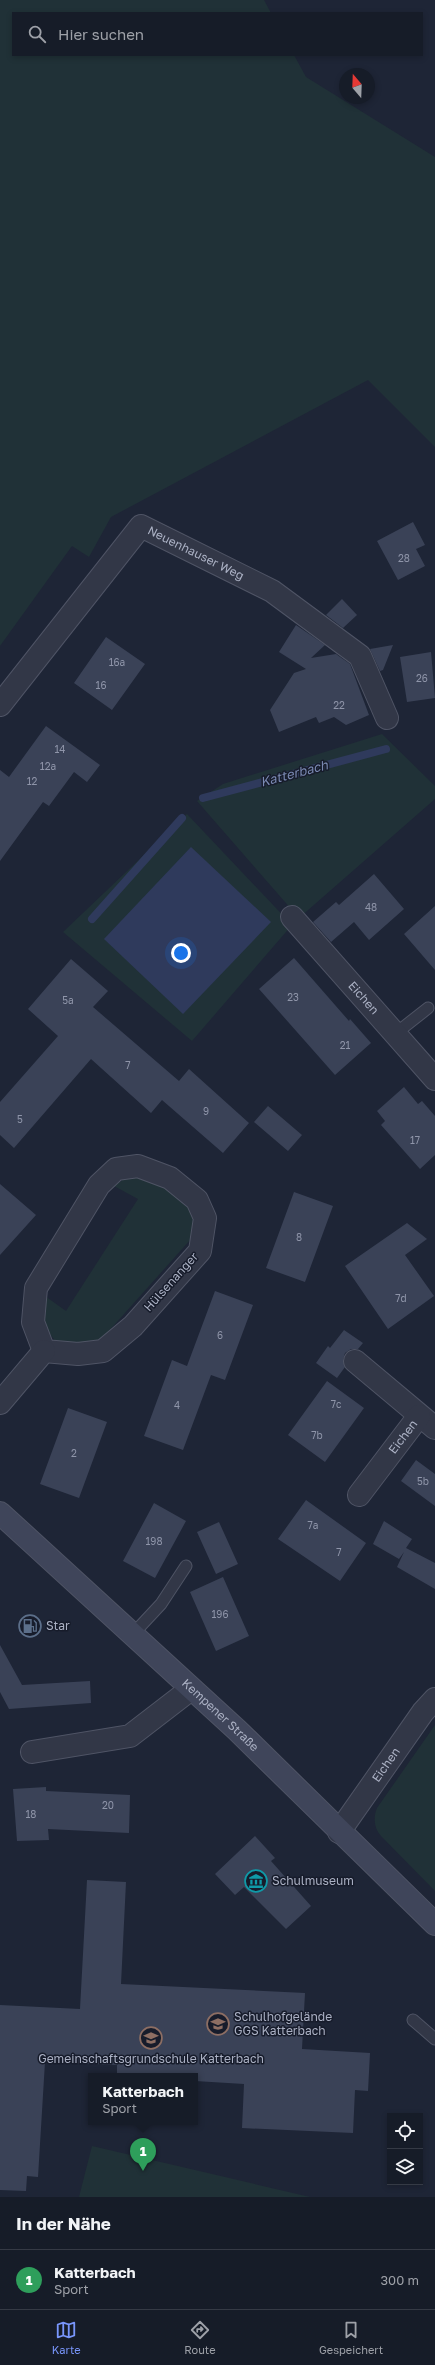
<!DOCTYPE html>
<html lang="de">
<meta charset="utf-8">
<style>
:root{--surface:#161c28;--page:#1f2530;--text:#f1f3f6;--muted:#9ea1a8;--line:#353a45;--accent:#7996fb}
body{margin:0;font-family:"Golos Text",sans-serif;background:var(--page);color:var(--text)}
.controls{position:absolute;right:12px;bottom:12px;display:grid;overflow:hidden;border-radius:0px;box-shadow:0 2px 6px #0003}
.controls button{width:36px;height:36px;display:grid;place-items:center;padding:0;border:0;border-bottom:1px solid var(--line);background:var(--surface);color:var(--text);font:20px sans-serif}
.compass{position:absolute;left:339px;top:68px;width:36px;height:36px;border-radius:50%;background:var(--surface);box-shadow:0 2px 6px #0003;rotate:341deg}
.you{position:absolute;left:181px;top:953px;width:14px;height:14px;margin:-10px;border:3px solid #fff;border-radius:50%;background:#1a73e8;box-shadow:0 0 0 6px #1a73e833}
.badge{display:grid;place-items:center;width:26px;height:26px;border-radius:50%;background:var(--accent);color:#fff;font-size:13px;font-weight:700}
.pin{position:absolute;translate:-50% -33px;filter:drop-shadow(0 1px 2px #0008)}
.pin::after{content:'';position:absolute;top:21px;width:14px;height:12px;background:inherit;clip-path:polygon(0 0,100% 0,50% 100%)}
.popup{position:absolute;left:88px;top:2073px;width:110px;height:52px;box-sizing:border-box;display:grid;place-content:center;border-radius:0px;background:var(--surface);filter:drop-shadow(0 1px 3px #0005);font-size:13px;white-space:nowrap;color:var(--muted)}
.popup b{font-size:15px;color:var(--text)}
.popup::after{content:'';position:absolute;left:50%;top:100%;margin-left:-8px;border:8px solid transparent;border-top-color:var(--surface)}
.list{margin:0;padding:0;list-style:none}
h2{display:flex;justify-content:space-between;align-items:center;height:52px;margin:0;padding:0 16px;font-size:17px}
h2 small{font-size:13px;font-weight:400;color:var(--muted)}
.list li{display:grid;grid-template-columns:26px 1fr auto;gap:12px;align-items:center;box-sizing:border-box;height:60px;padding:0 16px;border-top:1px solid var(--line)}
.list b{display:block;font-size:15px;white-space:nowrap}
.list p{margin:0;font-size:13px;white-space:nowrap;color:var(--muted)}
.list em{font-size:13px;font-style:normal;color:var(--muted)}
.icon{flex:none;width:22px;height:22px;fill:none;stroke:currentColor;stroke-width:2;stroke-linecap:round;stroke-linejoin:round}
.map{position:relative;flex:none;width:435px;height:2197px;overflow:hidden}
.search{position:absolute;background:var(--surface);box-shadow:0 2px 6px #0003;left:12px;right:12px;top:12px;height:44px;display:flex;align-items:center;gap:10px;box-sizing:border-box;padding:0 14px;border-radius:0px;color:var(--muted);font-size:15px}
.sheet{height:112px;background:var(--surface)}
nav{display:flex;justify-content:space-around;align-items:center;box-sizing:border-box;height:56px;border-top:1px solid var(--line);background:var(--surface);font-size:11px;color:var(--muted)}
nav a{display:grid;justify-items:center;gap:2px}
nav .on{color:var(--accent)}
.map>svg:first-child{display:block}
.green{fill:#203137}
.water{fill:#2f3a5c}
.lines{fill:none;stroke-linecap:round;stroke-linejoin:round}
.stream{stroke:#2f3a5c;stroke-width:8}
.building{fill:#3a4257}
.lane-casing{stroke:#4f5465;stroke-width:13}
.street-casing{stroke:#4f5465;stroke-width:24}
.secondary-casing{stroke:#4f5465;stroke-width:24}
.lane{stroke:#323747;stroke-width:11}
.street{stroke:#323747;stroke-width:22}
.secondary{stroke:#3f455a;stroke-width:22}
.labels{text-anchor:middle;stroke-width:3;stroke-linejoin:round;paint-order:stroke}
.number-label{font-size:10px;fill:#8f95a9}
.street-label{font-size:12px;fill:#abb1c4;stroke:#171c2b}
.poi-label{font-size:12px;fill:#abb1c4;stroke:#171c2b;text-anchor:start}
.water-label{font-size:13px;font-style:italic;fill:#7a89b2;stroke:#171c2b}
</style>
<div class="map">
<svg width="435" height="2197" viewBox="0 0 435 2197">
<rect width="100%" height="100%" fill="#1e2536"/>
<path class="green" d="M 0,0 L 264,0 L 271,13 L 13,13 L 13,55 L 294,55 L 306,77 L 435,157 L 435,447 L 368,380 L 111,517 L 89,557 L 72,546 L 0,646 Z
M 382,734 L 435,786 L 435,799 L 299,918 L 197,801 L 223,784 Z
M 187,814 L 292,925 L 192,1041 L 63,932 Z
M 135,1177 C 157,1182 190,1196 194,1221 C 195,1226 192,1234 191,1239 L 99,1342 L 94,1345 L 58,1344 L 42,1325 L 45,1296 L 66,1311 L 138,1199 L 114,1186 L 124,1179 Z
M 435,1725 L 435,1891 L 381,1836 C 374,1828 373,1818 377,1808 Z
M 92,2146 L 310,2197 L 79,2197 Z"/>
<path class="water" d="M 191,847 L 271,922 L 183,1014 L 104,939 Z"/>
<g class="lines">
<path class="stream" d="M 203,798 L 386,749
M 92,919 L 182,818"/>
</g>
<path class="building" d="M 413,522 L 425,545 L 416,549 L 425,566 L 398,580 L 377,541 Z
M 342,599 L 357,615 L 343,628 L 326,615 Z
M 296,625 L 325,645 L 311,658 L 336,654 L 350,664 L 369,715 L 346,725 L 334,717 L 319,723 L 316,717 L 279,732 L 270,710 L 294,673 L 306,669 L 279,652 Z
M 106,637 L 145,664 L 112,710 L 74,683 Z
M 393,645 L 383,670 L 380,671 L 370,649 Z
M 431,652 L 435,698 L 407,702 L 400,657 Z
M 46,726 L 100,765 L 87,782 L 74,772 L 49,806 L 43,802 L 0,861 L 0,770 L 9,777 Z
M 374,874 L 404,909 L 369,940 L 354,922 L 331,942 L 313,922 L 336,902 L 339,905 Z
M 435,906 L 435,970 L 404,934 Z
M 294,958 L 349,1021 L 350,1019 L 371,1043 L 335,1075 L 259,989 Z
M 71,959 L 108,991 L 93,1007 L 179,1081 L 189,1069 L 249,1123 L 223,1153 L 162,1100 L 151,1113 L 91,1059 L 14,1148 L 0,1135 L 0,1102 L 58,1036 L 28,1009 Z
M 404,1087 L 418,1104 L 422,1101 L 435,1116 L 435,1155 L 420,1169 L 381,1125 L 385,1121 L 377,1111 Z
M 268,1106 L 302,1135 L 288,1151 L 254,1122 Z
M 0,1184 L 36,1215 L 0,1255 Z
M 294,1192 L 333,1206 L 305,1282 L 266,1268 Z
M 407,1223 L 427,1239 L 405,1255 L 434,1296 L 388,1329 L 345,1266 Z
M 215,1291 L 253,1305 L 225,1380 L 211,1375 L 183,1450 L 144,1436 L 172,1360 L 187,1366 Z
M 344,1330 L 363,1343 L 358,1349 L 351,1349 L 345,1353 L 343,1359 L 345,1367 L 337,1378 L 316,1363 L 328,1346 L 330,1348 Z
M 327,1381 L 364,1408 L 325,1462 L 288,1435 Z
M 68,1408 L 107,1422 L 79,1498 L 40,1484 Z
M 416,1460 L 435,1474 L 435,1506 L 401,1481 Z
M 306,1500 L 366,1543 L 340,1581 L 278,1539 Z
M 154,1503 L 186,1521 L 155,1578 L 123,1561 Z
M 384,1521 L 412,1539 L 406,1548 L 435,1563 L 435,1589 L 397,1567 L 404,1552 L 399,1559 L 373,1544 Z
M 219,1522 L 238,1564 L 216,1574 L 197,1532 Z
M 223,1577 L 249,1636 L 216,1651 L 190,1592 Z
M 0,1645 L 22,1685 L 90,1681 L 91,1703 L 9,1709 L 0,1692 Z
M 46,1787 L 46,1791 L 130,1795 L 129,1833 L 48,1829 L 49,1840 L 17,1841 L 13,1789 Z
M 255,1836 L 275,1858 L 271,1861 L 311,1906 L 286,1929 L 244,1887 L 235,1895 L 215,1874 Z
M 87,1880 L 126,1882 L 121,1984 L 305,1993 L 302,2049 L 370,2053 L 368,2091 L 355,2090 L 353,2133 L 242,2128 L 244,2084 L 195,2081 L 195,2076 L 117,2076 L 117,2065 L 45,2062 L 38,2177 L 27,2176 L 26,2191 L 0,2190 L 0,2005 L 80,2009 Z"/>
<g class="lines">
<g class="lane-casing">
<path id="lane" d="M 395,1034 L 428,1008
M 133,1634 L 161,1604 L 186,1566
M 413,2020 L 435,2039"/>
</g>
<g class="street-casing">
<g id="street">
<path id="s1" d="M 0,705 L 141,526 L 272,591 L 360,656 L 387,718"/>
<path id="s2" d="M 292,917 L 435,1079"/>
<path d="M 138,1166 L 170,1178 L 197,1200 L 205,1218 L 200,1251 L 133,1326 L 103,1351 L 78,1354 L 44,1351 L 33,1322 L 36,1288 L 99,1185 L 116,1169 Z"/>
<path d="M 355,1361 L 435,1428"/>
<path d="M 0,1403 L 44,1351"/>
<path id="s3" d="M 359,1495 L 419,1416"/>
<path d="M 32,1752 L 130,1736 L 191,1689"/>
<path id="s4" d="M 339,1832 L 423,1712 L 435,1699"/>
</g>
</g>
<g class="secondary-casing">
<g id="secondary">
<path id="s5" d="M 0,1513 L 237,1730 L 435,1924"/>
</g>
</g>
<use href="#lane" class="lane"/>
<use href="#street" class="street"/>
<use href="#secondary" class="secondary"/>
</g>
<defs>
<g id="fuel-ring" transform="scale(1.15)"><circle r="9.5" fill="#171c2b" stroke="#5c6f8a" stroke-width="1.5"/><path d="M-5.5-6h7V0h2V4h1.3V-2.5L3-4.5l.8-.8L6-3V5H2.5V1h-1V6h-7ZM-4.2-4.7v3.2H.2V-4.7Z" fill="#5c6f8a"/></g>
<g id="museum-ring" transform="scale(1.15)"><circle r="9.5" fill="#171c2b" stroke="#0f9aa8" stroke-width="1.5"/><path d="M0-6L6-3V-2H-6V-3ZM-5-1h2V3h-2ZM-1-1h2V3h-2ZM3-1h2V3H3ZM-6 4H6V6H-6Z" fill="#0f9aa8"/></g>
<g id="school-ring" transform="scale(1.15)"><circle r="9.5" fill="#171c2b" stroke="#8d6e63" stroke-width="1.5"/><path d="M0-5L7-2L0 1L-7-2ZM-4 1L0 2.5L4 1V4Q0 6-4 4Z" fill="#8d6e63"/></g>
</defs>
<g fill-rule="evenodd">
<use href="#fuel-ring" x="30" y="1626"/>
<use href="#museum-ring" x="256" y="1881"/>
<use href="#school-ring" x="218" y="2024"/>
<use href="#school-ring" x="151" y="2038"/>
</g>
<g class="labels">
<g class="number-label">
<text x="404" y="562">28</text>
<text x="117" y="666">16a</text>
<text x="422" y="682">26</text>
<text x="101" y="689">16</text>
<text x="339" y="709">22</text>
<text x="60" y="753">14</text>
<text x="48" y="770">12a</text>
<text x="32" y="785">12</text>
<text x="371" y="911">48</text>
<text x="293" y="1001">23</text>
<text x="68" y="1004">5a</text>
<text x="345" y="1049">21</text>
<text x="128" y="1069">7</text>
<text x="206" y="1115">9</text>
<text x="20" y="1123">5</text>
<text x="415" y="1144">17</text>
<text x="299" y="1241">8</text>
<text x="401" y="1302">7d</text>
<text x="220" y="1339">6</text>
<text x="336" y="1408">7c</text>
<text x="177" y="1409">4</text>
<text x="317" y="1439">7b</text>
<text x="74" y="1457">2</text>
<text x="423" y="1485">5b</text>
<text x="313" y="1529">7a</text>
<text x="154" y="1545">198</text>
<text x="339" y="1556">7</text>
<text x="220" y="1618">196</text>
<text x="108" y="1809">20</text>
<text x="31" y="1818">18</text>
</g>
<g class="street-label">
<text dy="4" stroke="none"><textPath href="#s1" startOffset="289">Neuenhauser Weg</textPath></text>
<text dy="4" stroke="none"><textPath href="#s2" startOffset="108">Eichen</textPath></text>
<text transform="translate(171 1282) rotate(-48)" y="4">Hülsenanger</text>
<text dy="4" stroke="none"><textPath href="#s3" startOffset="73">Eichen</textPath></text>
<text dy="4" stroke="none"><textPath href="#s5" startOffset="299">Kempener Straße</textPath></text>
<text dy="4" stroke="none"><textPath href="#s4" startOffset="82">Eichen</textPath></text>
</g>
<g class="poi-label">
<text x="46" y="1630">Star</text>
<text x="272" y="1885">Schulmuseum</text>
<text x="234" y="2021">Schulhofgelände<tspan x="234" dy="14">GGS Katterbach</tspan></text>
<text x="151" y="2063" text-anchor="middle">Gemeinschaftsgrundschule Katterbach</text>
</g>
<g class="water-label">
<text transform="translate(294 773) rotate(-15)" y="5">Katterbach</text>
</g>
</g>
</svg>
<div class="controls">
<button><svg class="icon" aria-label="locate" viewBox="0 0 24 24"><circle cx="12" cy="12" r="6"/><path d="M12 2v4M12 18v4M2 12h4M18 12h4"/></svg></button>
<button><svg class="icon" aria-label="layers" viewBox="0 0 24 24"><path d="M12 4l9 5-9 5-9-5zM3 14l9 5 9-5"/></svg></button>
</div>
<svg class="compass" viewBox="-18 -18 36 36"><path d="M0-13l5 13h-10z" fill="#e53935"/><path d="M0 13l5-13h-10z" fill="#9ea1a8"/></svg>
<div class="you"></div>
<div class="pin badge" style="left:143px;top:2171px;background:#2e9e5b">1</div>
<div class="popup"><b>Katterbach</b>Sport</div>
<div class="search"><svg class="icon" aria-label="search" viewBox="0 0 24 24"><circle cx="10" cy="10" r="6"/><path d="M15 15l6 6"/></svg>Hier suchen</div>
</div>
<section class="sheet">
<h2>In der Nähe<small></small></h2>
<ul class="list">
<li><span class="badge" style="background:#2e9e5b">1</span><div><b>Katterbach</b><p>Sport</p></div><em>300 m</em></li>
</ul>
</section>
<nav>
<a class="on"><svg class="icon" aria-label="map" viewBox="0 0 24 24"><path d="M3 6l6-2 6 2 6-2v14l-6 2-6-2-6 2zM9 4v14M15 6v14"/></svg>Karte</a>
<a><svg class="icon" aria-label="directions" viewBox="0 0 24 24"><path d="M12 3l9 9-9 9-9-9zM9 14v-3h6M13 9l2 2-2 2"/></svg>Route</a>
<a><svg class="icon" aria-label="saved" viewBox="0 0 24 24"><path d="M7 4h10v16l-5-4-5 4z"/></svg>Gespeichert</a>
</nav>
